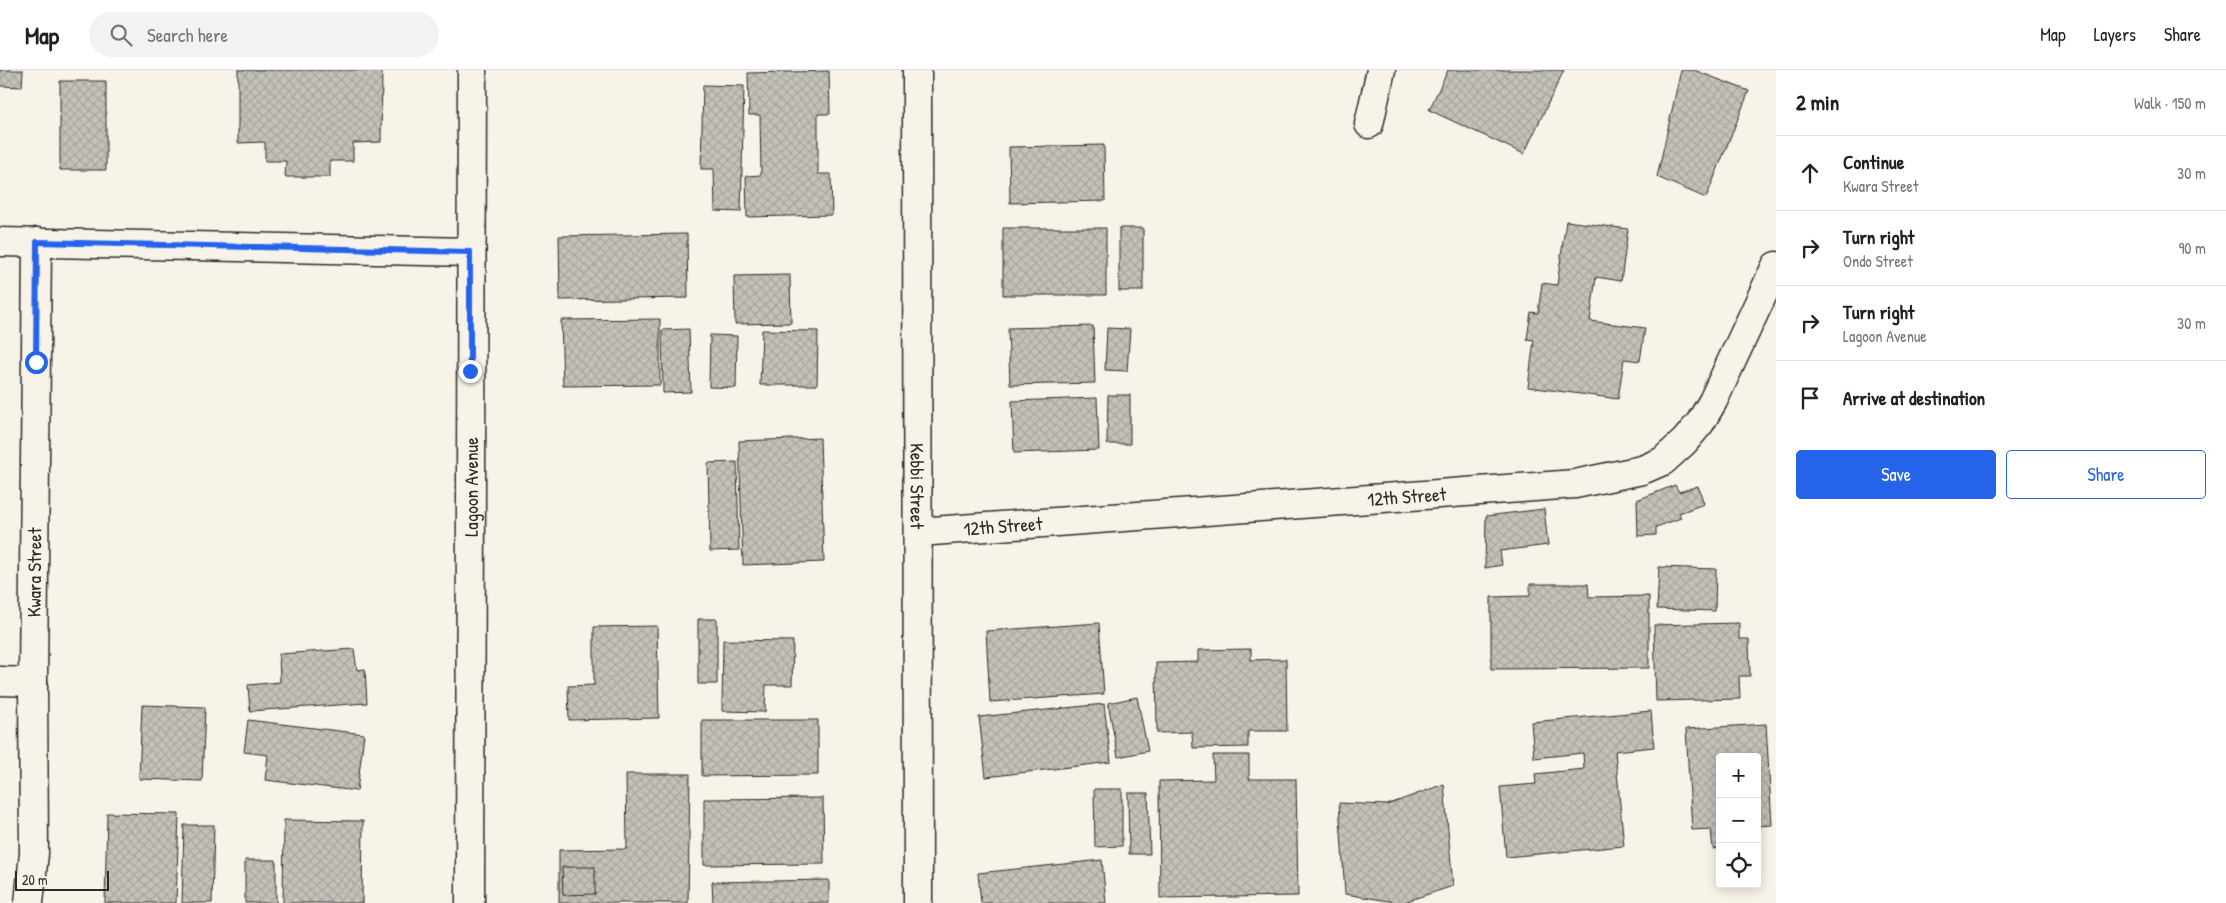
<!DOCTYPE html>
<meta charset="utf-8">
<style>
:root{--surface:#fff;--page:#f2f2f2;--text:#222;--muted:#767676;--line:#e0e0e0;--accent:#2563eb}
body{margin:0;font-family:"Patrick Hand",sans-serif;background:var(--page);color:var(--text)}
.controls{position:absolute;right:15px;bottom:15px;display:grid;overflow:hidden;border-radius:5px;box-shadow:0 2px 12px #0003}
.controls button{width:45px;height:45px;display:grid;place-items:center;padding:0;border:0;border-bottom:1px solid var(--line);background:var(--surface);color:var(--text);font:25px sans-serif}
.scale{position:absolute;left:15px;bottom:12px;width:94px;box-sizing:border-box;padding-left:5px;border:2px solid #2b2b2b;border-top:0;font-size:14px;line-height:18px;white-space:nowrap;color:#2b2b2b;-webkit-text-stroke:4px #f7f3e8;paint-order:stroke}
.stop{position:absolute;width:15px;height:15px;margin:-11px;border:4px solid #2563eb;border-radius:50%;background:#fff}
.stop.end{background:#2563eb;border-color:#fff;box-shadow:0 1px 5px #0008}
.list{margin:0;padding:0;list-style:none}
h2{display:flex;justify-content:space-between;align-items:center;height:65px;margin:0;padding:0 20px;font-size:21px}
h2 small{font-size:16px;font-weight:400;color:var(--muted)}
.list li{display:grid;grid-template-columns:32px 1fr auto;gap:15px;align-items:center;box-sizing:border-box;height:75px;padding:0 20px;border-top:1px solid var(--line)}
.list b{display:block;font-size:19px;white-space:nowrap}
.list p{margin:0;font-size:16px;white-space:nowrap;color:var(--muted)}
.list em{font-size:16px;font-style:normal;color:var(--muted)}
.actions{display:flex;gap:10px;padding:15px 20px}
.actions a{flex:1;padding:11px 0;border:1px solid var(--accent);border-radius:5px;text-align:center;font-size:18px;color:var(--accent)}
.actions .main{background:var(--accent);color:#fff}
.icon{flex:none;width:28px;height:28px;fill:none;stroke:currentColor;stroke-width:2;stroke-linecap:round;stroke-linejoin:round}
.map{position:relative;flex:none;width:1776px;height:833px;overflow:hidden}
header{display:flex;align-items:center;gap:30px;box-sizing:border-box;height:70px;padding:0 25px;background:var(--surface);border-bottom:1px solid var(--line)}
header strong{font-size:24px}
nav{display:flex;gap:28px;margin-inline-start:auto;font-size:18px}
.search{width:350px;height:45px;background:var(--page);display:flex;align-items:center;gap:12px;box-sizing:border-box;padding:0 18px;border-radius:28px;color:var(--muted);font-size:19px}
main{display:flex}
aside{flex:1;background:var(--surface)}
.map>svg:first-child{display:block}
.building{fill:url(#building-cross-hatch);stroke:#2b2b2b}
.lines{fill:none;stroke-linecap:round;stroke-linejoin:round}
.minor-casing{stroke:#2b2b2b;stroke-width:31}
.minor{stroke:#f7f3e8;stroke-width:28}
.route{stroke:#2563eb;stroke-width:6}
.labels{text-anchor:middle;stroke-width:4;stroke-linejoin:round;paint-order:stroke}
.street-label{font-size:19px;fill:#2b2b2b;stroke:#f7f3e8}
</style>
<header>
<strong>Map</strong>
<div class="search"><svg class="icon" aria-label="search" viewBox="0 0 24 24"><circle cx="10" cy="10" r="6"/><path d="M15 15l6 6"/></svg>Search here</div>
<nav><a>Map</a><a>Layers</a><a>Share</a></nav>
</header>
<main>
<div class="map">
<svg width="1776" height="833" viewBox="0 0 1776 833">
<defs>
<pattern id="building-cross-hatch" width="8" height="8" patternUnits="userSpaceOnUse" patternTransform="scale(1.25)"><rect width="8" height="8" fill="#c4c1b9"/><path d="M0 0l8 8M0 8l8-8" fill="none" stroke="#a9a69f"/></pattern>
</defs>
<rect width="100%" height="100%" fill="#f7f3e8"/>
<filter id="ink" filterUnits="userSpaceOnUse"><feTurbulence type="fractalNoise" baseFrequency=".02" numOctaves="2"/><feDisplacementMap in="SourceGraphic" scale="10" xChannelSelector="R" yChannelSelector="G"/><feConvolveMatrix kernelMatrix="1 2 1 2 8 2 1 2 1" color-interpolation-filters="sRGB"/></filter>
<g filter="url(#ink)">
<path class="building" d="M 0,0 L 23,0 L 22,17 L 0,16 Z
M 238,0 L 382,0 L 381,72 L 353,73 L 353,91 L 330,91 L 330,107 L 285,107 L 286,91 L 265,91 L 265,72 L 238,73 Z
M 1448,0 L 1564,0 L 1524,84 L 1429,40 Z
M 1681,0 L 1694,0 L 1749,21 L 1706,128 L 1657,107 Z
M 829,1 L 830,44 L 818,44 L 818,104 L 831,104 L 832,145 L 747,147 L 746,106 L 761,105 L 760,45 L 749,45 L 748,3 Z
M 60,11 L 106,11 L 106,100 L 60,100 Z
M 703,15 L 744,16 L 741,142 L 715,141 L 714,99 L 701,99 Z
M 1104,75 L 1105,131 L 1010,133 L 1009,77 Z
M 1566,151 L 1628,159 L 1621,211 L 1596,207 L 1590,251 L 1645,258 L 1640,291 L 1624,289 L 1618,329 L 1528,317 L 1534,270 L 1527,269 L 1531,242 L 1538,243 L 1542,213 L 1557,215 Z
M 1003,158 L 1106,158 L 1106,225 L 1003,225 Z
M 1119,158 L 1143,158 L 1143,221 L 1119,221 Z
M 687,164 L 688,228 L 560,230 L 559,166 Z
M 790,205 L 791,253 L 735,254 L 734,206 Z
M 660,249 L 660,315 L 563,316 L 561,250 Z
M 1093,256 L 1095,313 L 1010,315 L 1008,258 Z
M 1107,258 L 1130,259 L 1127,301 L 1105,300 Z
M 689,259 L 691,322 L 663,323 L 662,260 Z
M 762,260 L 818,261 L 817,315 L 760,315 Z
M 710,265 L 737,266 L 736,318 L 709,317 Z
M 1108,325 L 1130,325 L 1130,374 L 1107,374 Z
M 1097,328 L 1099,380 L 1014,383 L 1012,331 Z
M 820,368 L 824,492 L 743,495 L 739,371 Z
M 737,392 L 739,480 L 710,481 L 708,393 Z
M 1675,415 L 1679,422 L 1698,416 L 1704,434 L 1679,443 L 1681,448 L 1656,457 L 1656,465 L 1638,466 L 1637,430 Z
M 1544,439 L 1548,475 L 1500,481 L 1502,495 L 1485,498 L 1486,446 Z
M 1659,497 L 1716,499 L 1715,541 L 1657,539 Z
M 1530,514 L 1588,514 L 1589,527 L 1649,526 L 1649,598 L 1491,599 L 1491,527 L 1530,526 Z
M 698,549 L 717,549 L 717,614 L 698,614 Z
M 1099,553 L 1104,624 L 990,632 L 986,561 Z
M 1739,553 L 1739,569 L 1749,569 L 1750,606 L 1739,606 L 1740,629 L 1656,631 L 1654,555 Z
M 657,556 L 659,648 L 569,650 L 568,616 L 594,615 L 594,557 Z
M 723,570 L 793,571 L 792,615 L 766,615 L 765,642 L 722,641 Z
M 354,579 L 357,600 L 365,599 L 367,633 L 250,641 L 248,615 L 280,612 L 279,584 Z
M 1251,579 L 1251,590 L 1286,589 L 1287,661 L 1248,661 L 1248,677 L 1193,678 L 1192,662 L 1157,663 L 1156,593 L 1198,592 L 1198,580 Z
M 1137,627 L 1148,681 L 1118,687 L 1108,633 Z
M 1104,634 L 1111,692 L 986,707 L 979,647 Z
M 142,635 L 205,637 L 202,711 L 139,709 Z
M 1651,641 L 1654,677 L 1615,681 L 1624,776 L 1506,787 L 1500,717 L 1536,714 L 1535,704 L 1584,699 L 1583,683 L 1534,688 L 1531,652 Z
M 248,650 L 364,664 L 357,721 L 265,710 L 268,685 L 244,682 Z
M 702,650 L 818,650 L 818,705 L 702,706 Z
M 1766,654 L 1772,755 L 1757,756 L 1757,687 L 1720,687 L 1720,778 L 1713,779 L 1711,759 L 1692,760 L 1686,659 Z
M 1213,685 L 1249,685 L 1249,709 L 1296,709 L 1298,826 L 1160,828 L 1159,711 L 1214,710 Z
M 626,704 L 690,704 L 688,833 L 559,833 L 559,780 L 627,779 Z
M 1444,714 L 1453,816 L 1401,833 L 1345,824 L 1339,733 L 1387,735 Z
M 1094,719 L 1122,719 L 1122,776 L 1095,777 Z
M 1128,723 L 1148,723 L 1150,784 L 1129,784 Z
M 823,728 L 824,794 L 704,795 L 704,729 Z
M 107,743 L 179,744 L 176,833 L 105,833 Z
M 284,750 L 363,751 L 362,833 L 283,833 Z
M 184,755 L 214,755 L 212,833 L 182,833 Z
M 245,790 L 276,790 L 276,833 L 245,833 Z
M 1102,790 L 1106,833 L 981,833 L 978,803 Z
M 562,797 L 595,797 L 595,824 L 563,825 Z
M 829,810 L 829,833 L 713,833 L 712,812 Z"/>
<g class="lines">
<g class="minor-casing">
<g id="minor">
<path id="s1" d="M 917,0 L 918,833"/>
<path d="M 1369,54 L 1381,0"/>
<path d="M 0,172 L 470,182"/>
<path id="s2" d="M 919,462 L 1575,414 L 1642,400 L 1663,391 L 1684,372 L 1700,353 L 1713,331 L 1776,196"/>
<path d="M 0,611 L 33,612"/>
<path id="s3" d="M 29,833 L 34,783 L 33,612 L 37,172"/>
<path id="s4" d="M 470,833 L 472,0"/>
</g>
</g>
<use href="#minor" class="minor"/>
</g>
</g>
<g class="lines" filter="url(#ink)">
<path class="route" d="M 36,292 L 37,172 L 470,182 L 470,301"/>
</g>
<g class="labels">
<g class="street-label">
<text dy="7" stroke="none"><textPath href="#s4" startOffset="416">Lagoon Avenue</textPath></text>
<text dy="7" stroke="none"><textPath href="#s1" startOffset="416">Kebbi Street</textPath></text>
<text dy="7" stroke="none"><textPath href="#s2" startOffset="489">12th Street</textPath></text>
<text dy="7" stroke="none"><textPath href="#s2" startOffset="84">12th Street</textPath></text>
<text dy="7" stroke="none"><textPath href="#s3" startOffset="331">Kwara Street</textPath></text>
</g>
</g>
</svg>
<div class="controls">
<button>+</button>
<button>−</button>
<button><svg class="icon" aria-label="locate" viewBox="0 0 24 24"><circle cx="12" cy="12" r="6"/><path d="M12 2v4M12 18v4M2 12h4M18 12h4"/></svg></button>
</div>
<div class="scale">20 m</div>
<div class="stop" style="left:36px;top:292px"></div>
<div class="stop end" style="left:470px;top:301px"></div>
</div>
<aside>
<h2>2 min<small>Walk · 150 m</small></h2>
<ul class="list">
<li><svg class="icon" aria-label="ahead" viewBox="0 0 24 24"><path d="M12 20V5M6 11l6-6 6 6"/></svg><div><b>Continue</b><p>Kwara Street</p></div><em>30 m</em></li>
<li><svg class="icon" aria-label="right" viewBox="0 0 24 24"><path d="M7 20v-9h11M14 6l5 5-5 5"/></svg><div><b>Turn right</b><p>Ondo Street</p></div><em>90 m</em></li>
<li><svg class="icon" aria-label="right" viewBox="0 0 24 24"><path d="M7 20v-9h11M14 6l5 5-5 5"/></svg><div><b>Turn right</b><p>Lagoon Avenue</p></div><em>30 m</em></li>
<li><svg class="icon" aria-label="arrive" viewBox="0 0 24 24"><path d="M6 21V4h12l-3 4 3 4H6"/></svg><div><b>Arrive at destination</b></div></li>
</ul>
<div class="actions"><a class="main">Save</a><a>Share</a></div>
</aside>
</main>
